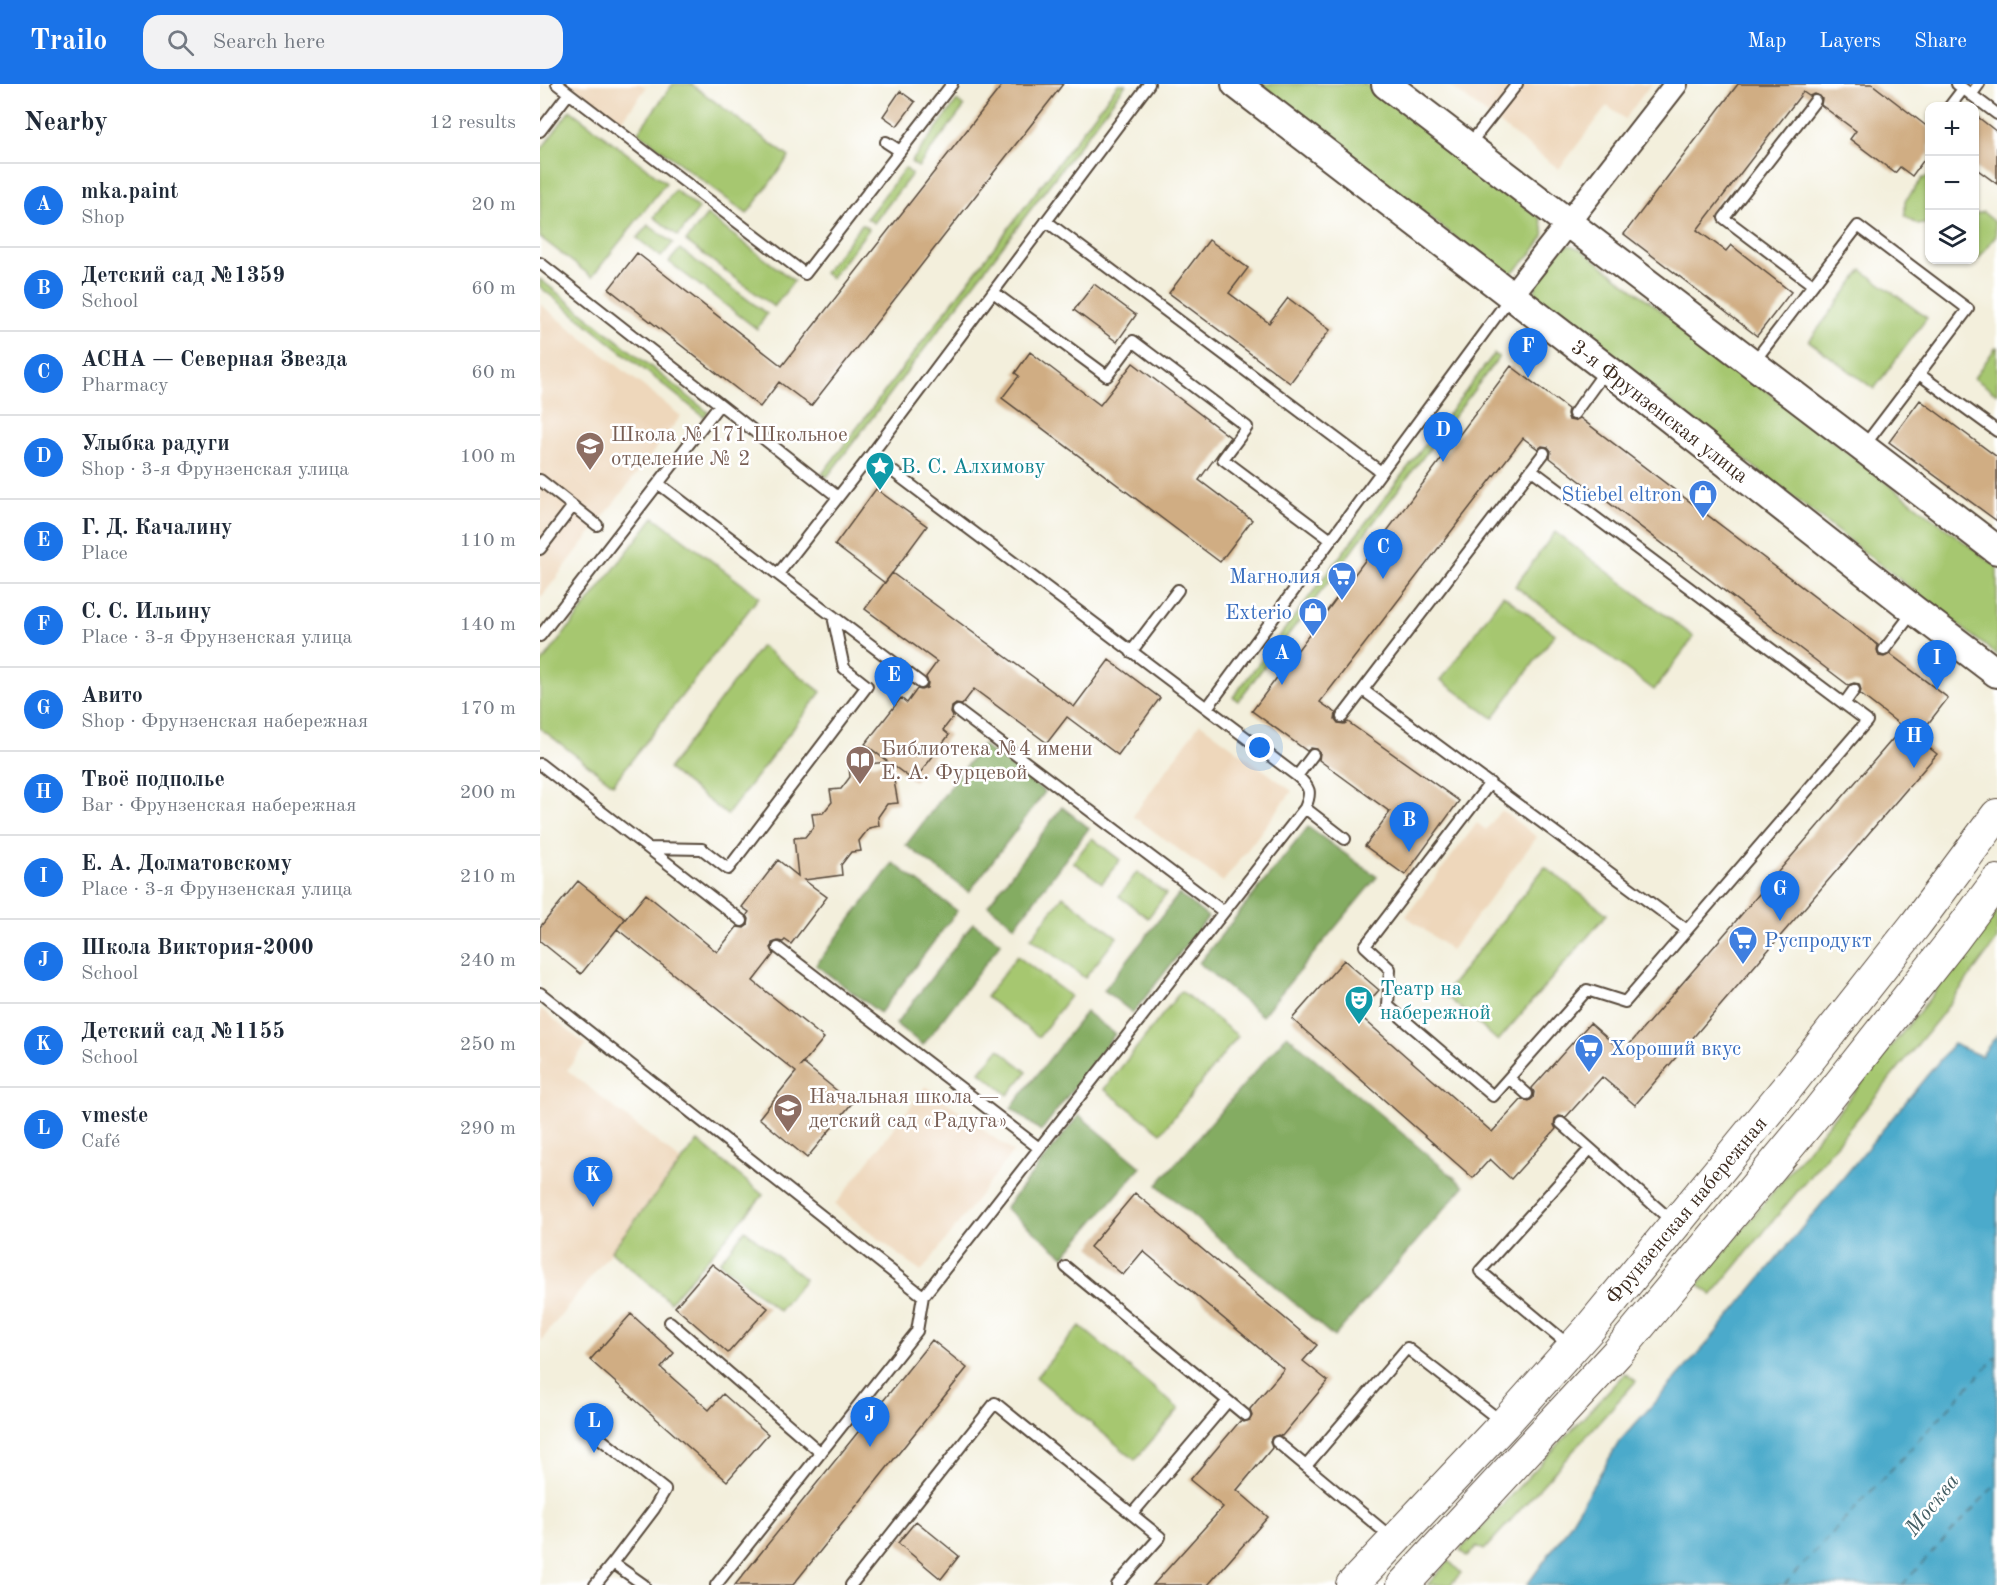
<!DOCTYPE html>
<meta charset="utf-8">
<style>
:root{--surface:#fff;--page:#f2f2f3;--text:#1f2937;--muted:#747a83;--line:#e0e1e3;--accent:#1a73e8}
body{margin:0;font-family:"Old Standard TT",serif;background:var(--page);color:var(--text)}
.controls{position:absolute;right:18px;top:18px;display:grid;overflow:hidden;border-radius:12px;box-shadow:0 2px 4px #0004}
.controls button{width:54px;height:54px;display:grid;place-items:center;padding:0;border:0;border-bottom:2px solid var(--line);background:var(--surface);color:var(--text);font:30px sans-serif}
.you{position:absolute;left:720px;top:664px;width:21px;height:21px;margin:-15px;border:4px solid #fff;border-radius:50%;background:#1a73e8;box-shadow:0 0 0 9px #1a73e833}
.badge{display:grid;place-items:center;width:39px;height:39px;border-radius:50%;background:var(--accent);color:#fff;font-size:20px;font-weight:700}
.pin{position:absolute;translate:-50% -50px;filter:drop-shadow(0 2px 3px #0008)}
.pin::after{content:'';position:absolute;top:32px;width:21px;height:18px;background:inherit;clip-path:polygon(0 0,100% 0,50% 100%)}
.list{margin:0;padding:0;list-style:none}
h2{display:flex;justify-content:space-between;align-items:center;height:78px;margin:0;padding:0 24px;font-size:26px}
h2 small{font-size:20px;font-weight:400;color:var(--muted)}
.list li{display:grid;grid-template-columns:39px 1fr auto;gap:18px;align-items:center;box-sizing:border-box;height:84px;padding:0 24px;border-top:2px solid var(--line)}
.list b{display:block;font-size:22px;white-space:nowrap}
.list p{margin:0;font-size:20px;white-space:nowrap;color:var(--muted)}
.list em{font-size:20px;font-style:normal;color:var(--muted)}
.icon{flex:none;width:33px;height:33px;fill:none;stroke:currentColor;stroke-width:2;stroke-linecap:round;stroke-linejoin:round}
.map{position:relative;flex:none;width:1457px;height:1501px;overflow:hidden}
header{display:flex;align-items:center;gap:36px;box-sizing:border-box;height:84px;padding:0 30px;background:var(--accent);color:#fff}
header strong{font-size:28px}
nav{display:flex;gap:33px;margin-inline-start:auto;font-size:21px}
.search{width:420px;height:54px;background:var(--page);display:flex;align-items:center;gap:15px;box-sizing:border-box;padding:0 21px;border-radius:18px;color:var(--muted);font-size:22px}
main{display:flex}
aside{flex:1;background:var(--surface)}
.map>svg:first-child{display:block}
.built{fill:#eed7bb}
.green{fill:#a6c770;stroke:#707847;stroke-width:1.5}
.forest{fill:#84ac62;stroke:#606b40;stroke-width:1.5}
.water{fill:#4caacb;stroke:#446a74;stroke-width:1.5}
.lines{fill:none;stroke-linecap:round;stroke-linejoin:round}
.ferry{stroke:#425d63;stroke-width:1.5;stroke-dasharray:8 6;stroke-linecap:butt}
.building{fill:#d0ad83}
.service-casing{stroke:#57483a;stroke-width:14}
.minor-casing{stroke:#57483a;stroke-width:26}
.tertiary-casing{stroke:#57483a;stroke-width:32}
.secondary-casing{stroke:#57483a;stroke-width:34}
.service{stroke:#fff;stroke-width:10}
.minor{stroke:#fff;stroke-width:22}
.tertiary{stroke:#fff;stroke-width:28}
.secondary{stroke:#fff;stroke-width:32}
.labels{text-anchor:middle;stroke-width:5;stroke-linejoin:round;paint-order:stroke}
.street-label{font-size:21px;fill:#3b2a1e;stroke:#fff}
.education-label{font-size:21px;fill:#785e54;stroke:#fff;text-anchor:start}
.culture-label{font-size:21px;fill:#0d838f;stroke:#fff;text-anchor:start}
.shop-label{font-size:21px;fill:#366cbe;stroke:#fff;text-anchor:end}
.water-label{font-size:22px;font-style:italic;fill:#425d63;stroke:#fff}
</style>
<header>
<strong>Trailo</strong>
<div class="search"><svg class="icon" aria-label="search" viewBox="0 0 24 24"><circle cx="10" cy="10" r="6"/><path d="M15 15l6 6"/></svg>Search here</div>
<nav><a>Map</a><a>Layers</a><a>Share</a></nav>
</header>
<main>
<aside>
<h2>Nearby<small>12 results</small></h2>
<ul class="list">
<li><span class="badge">A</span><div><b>mka.paint</b><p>Shop</p></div><em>20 m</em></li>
<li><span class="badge">B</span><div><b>Детский сад №1359</b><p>School</p></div><em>60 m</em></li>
<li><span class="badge">C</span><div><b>АСНА — Северная Звезда</b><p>Pharmacy</p></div><em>60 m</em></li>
<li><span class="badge">D</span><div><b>Улыбка радуги</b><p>Shop · 3-я Фрунзенская улица</p></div><em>100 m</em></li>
<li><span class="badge">E</span><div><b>Г. Д. Качалину</b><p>Place</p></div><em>110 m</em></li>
<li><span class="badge">F</span><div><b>С. С. Ильину</b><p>Place · 3-я Фрунзенская улица</p></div><em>140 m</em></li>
<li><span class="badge">G</span><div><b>Авито</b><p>Shop · Фрунзенская набережная</p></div><em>170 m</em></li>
<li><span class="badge">H</span><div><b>Твоё подполье</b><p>Bar · Фрунзенская набережная</p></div><em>200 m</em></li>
<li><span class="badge">I</span><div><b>Е. А. Долматовскому</b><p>Place · 3-я Фрунзенская улица</p></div><em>210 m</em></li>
<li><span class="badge">J</span><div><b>Школа Виктория-2000</b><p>School</p></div><em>240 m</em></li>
<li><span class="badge">K</span><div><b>Детский сад №1155</b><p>School</p></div><em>250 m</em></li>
<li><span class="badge">L</span><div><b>vmeste</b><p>Café</p></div><em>290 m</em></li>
</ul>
</aside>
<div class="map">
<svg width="1457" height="1501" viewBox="0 0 1457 1501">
<rect width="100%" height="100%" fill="#fff"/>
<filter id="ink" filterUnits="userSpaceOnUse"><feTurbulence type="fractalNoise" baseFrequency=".0167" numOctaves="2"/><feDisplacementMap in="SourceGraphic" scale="12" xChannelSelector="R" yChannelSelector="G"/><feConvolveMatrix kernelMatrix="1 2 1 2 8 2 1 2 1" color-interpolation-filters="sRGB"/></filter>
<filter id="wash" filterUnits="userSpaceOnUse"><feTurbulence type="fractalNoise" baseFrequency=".008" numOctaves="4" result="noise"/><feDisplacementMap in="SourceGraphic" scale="24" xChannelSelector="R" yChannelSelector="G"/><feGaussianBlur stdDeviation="1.35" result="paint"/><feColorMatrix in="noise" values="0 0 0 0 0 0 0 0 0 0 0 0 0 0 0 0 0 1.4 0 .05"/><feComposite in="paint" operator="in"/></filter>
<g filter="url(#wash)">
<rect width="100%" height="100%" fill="#f3efdc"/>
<path class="built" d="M 30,0 L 101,0 L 106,4 L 81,38 Z
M 907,0 L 1111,0 L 1085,35 L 1067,22 L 1019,85 Z
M 0,220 L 141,332 L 0,515 Z
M 660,639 L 752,707 L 683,798 L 593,732 Z
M 961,726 L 997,753 L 911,866 L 866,832 L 937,739 L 946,746 Z
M 0,924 L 46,961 L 27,986 L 142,1078 L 0,1258 Z
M 386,1002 L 473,1068 L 381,1188 L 295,1121 Z"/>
<path class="green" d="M 133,0 L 151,0 L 249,73 L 207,130 L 98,48 Z
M 578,0 L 586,0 L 287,393 L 282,390 Z
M 714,0 L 825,0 L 1000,134 C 1002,140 1005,145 1003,152 C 998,164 981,182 971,189 L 960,187 Z
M 417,17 L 424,23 L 378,83 L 371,78 Z
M 30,26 L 126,99 L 52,193 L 0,153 L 0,67 Z
M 365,84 L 372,90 L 334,139 L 327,134 Z
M 1389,93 L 1389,139 L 1378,141 L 1365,132 L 1365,117 L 1383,94 Z
M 135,106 L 159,125 L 138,152 L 114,133 Z
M 1443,128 L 1455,138 L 1456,152 L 1438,175 L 1434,175 L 1435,130 Z
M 167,131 L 254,197 L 234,223 L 146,157 Z
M 322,140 L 329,145 L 291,194 L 284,189 Z
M 108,141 L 133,159 L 121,173 L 97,154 Z
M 1030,161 L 1042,166 L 1457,483 L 1457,571 L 1000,217 L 995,208 L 997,197 L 1021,164 Z
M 140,165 L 227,230 L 217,245 L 129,178 Z
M 1322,186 L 1387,234 L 1334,305 L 1269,257 Z
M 0,195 L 168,328 L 164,333 L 0,203 Z
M 1456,263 L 1457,263 L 1457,310 L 1434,294 Z
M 954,270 L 959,273 L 698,617 L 693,613 Z
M 114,433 L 219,513 L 73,700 L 0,644 L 0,581 Z
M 1015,448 L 1154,553 L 1114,606 L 975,502 Z
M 963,511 L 1015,550 L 953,634 L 901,596 Z
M 221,562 L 281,608 L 187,731 L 128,685 Z
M 552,754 L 580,776 L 562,799 L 533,778 Z
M 1005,783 L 1067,830 L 958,957 L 904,910 Z
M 597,788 L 626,810 L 608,834 L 579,812 Z
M 523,812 L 577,853 L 545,894 L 491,854 Z
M 1457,826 L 1457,856 L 1399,934 L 1340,1007 L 1172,1211 L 1158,1200 L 1383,923 Z
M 477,872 L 530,912 L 499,953 L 446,913 Z
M 641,907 L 698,952 L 621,1049 L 564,1005 Z
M 459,965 L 487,988 L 468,1011 L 440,988 Z
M 158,1057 L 223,1111 L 130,1218 L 71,1167 Z
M 205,1146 L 265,1195 L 239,1227 L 179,1178 Z
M 540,1242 L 639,1325 L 595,1376 L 496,1293 Z
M 1085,1289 L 1096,1297 L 944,1466 L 937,1462 L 927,1473 L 920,1466 Z
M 909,1477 L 921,1489 L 910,1501 L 887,1501 Z"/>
<path class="forest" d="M 442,661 L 505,708 L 429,808 L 366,761 Z
M 522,723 L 549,744 L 475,842 L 448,821 Z
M 768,743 L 837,793 L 722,932 L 659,879 Z
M 353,779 L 417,827 L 340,929 L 276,881 Z
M 639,810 L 668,833 L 593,929 L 564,906 Z
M 433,839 L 461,859 L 383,961 L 356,940 Z
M 546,928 L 575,950 L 501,1047 L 471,1024 Z
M 747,951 L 924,1102 L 794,1253 L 617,1101 Z
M 539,1031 L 601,1083 L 524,1172 L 465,1124 Z"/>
<path class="water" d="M 1457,951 L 1457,1501 L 987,1501 L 1025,1448 L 1079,1358 L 1165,1262 L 1413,960 L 1441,972 Z"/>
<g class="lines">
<path class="ferry" d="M 1244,1501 L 1457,1272
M 1362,1501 L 1457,1399"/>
</g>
<g id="blocks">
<path class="building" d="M 463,0 L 523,0 L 271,322 L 239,298 L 220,323 L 69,205 L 97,169 L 242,282 Z
M 1198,0 L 1332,0 L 1389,44 L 1389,69 L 1372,92 L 1360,83 L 1355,89 L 1310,55 L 1316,47 L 1281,21 L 1282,15 L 1280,12 L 1275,10 L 1269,12 L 1263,8 L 1157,146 L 1186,167 L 1191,161 L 1251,208 L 1217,252 L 1084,150 Z
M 360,7 L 375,18 L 357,42 L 343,32 Z
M 1434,30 L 1457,48 L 1457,100 L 1434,83 Z
M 669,156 L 708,184 L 689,209 L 729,239 L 748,214 L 790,246 L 750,299 L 629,209 Z
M 554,200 L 596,231 L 577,258 L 534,226 Z
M 490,268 L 560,321 L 593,279 L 690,353 L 659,396 L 712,436 L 680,478 L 462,314 L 479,292 L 475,289 Z
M 971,282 L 1028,325 L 1027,330 L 1029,336 L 1034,337 L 1040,334 L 1338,561 L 1337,566 L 1339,572 L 1344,573 L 1350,570 L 1408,614 L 1377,654 L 1397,670 L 1095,1021 L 1062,993 L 1026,1033 L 1019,1032 L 1015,1035 L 1014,1041 L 1016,1045 L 971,1095 L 950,1075 L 933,1094 L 752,935 L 804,876 L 839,906 L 818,930 L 952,1048 L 982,1015 L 989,1017 L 993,1014 L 994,1008 L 992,1004 L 1050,939 L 1083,968 L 1363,643 L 1320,610 L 1321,606 L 1319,600 L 1314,599 L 1308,601 L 1010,374 L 1011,367 L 1008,363 L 1002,362 L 998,365 L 983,354 L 780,618 L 796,629 L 795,635 L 798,639 L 804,640 L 808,638 L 919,717 L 865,791 L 825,762 L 850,728 L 779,676 L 780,669 L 777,665 L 771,664 L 767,667 L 712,627 Z
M 1380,316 L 1457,373 L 1457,437 L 1349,358 Z
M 336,405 L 387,442 L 345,499 L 295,461 Z
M 352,489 L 534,623 L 569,576 L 620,614 L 578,671 L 527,633 L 507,659 L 434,605 L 422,621 L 416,620 L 412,623 L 411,629 L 413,633 L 403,646 L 409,651 L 374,697 L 351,680 L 358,719 L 347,720 L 338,733 L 339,742 L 329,744 L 319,757 L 321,767 L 311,768 L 301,781 L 302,791 L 264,796 L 287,813 L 251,860 L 245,856 L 243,858 L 238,857 L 232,859 L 231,864 L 234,870 L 213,897 L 284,954 L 260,983 L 263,979 L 312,1019 L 267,1074 L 219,1034 L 256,988 L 77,845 L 106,810 L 177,868 L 197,843 L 204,844 L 208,841 L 209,835 L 207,831 L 209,828 L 202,823 L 238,776 L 258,792 L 254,754 L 265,753 L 274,742 L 272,730 L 283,729 L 292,718 L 290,706 L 301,705 L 310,693 L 309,682 L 348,678 L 325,660 L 361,614 L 367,619 L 377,605 L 381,606 L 387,604 L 388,599 L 386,593 L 397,578 L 325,525 Z
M 38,797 L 85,835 L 41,890 L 0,857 L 0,843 Z
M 595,1109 L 777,1261 L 763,1277 L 788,1297 L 742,1352 L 738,1351 L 732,1353 L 730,1357 L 732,1364 L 697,1406 L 728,1433 L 668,1501 L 613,1501 L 683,1423 L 650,1396 L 700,1337 L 704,1338 L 710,1336 L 712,1332 L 710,1325 L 744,1285 L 603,1167 L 583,1191 L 550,1163 Z
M 172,1180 L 228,1224 L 188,1269 L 135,1223 Z
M 91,1230 L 134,1269 L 121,1284 L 169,1326 L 183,1310 L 228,1350 L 187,1397 L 50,1276 Z
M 392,1256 L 427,1284 L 253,1501 L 195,1501 Z
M 376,1437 L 419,1472 L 401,1495 L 358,1459 Z"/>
</g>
</g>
<g filter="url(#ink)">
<use href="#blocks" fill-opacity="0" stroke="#57483a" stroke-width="1.5"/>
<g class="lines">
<g class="service-casing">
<path id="service" d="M 17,0 L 265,190 L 412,0
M 1417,0 L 1457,30
M 1431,11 L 1439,0
M 1410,22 L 1423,5
M 0,47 L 29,9
M 346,58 L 360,67
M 928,62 L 977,0
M 506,137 L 841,388
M 0,179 L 298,413
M 1273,201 L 1184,134 L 1275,17
M 453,208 L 567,292 L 593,257 L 707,343 L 683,375 L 791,456
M 1213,279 L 1318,142 L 1428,225 L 1324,362
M 1379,290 L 1457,347
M 1034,330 L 1066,286
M 331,371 L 757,692 C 770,703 772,708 765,724 L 805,755
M 0,396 L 57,441
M 119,400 L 381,599
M 0,465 L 33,422
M 238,490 L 331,371 L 609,0
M 0,552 L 179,321
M 1344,566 L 1373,528
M 591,568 L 638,506
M 823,606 L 1147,846
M 1304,620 L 1314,606
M 667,624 L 971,212
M 418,627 L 684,828
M 802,633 L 1004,369
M 0,680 L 202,837
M 757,692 L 773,671
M 950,699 L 825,862 L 850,885 L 848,922 L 953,1012 L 1047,906 L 1085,918 L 1327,637 L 992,386
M 109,764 L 162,765 L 188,785 L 327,602 L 304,584 L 293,532
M 238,864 L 499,1064
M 0,909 L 383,1212
M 969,994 L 987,1010
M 1021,1039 L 1133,1138
M 526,1183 L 705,1331
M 130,1238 L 281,1369
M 1030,1262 L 940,1187 L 1050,1065
M 52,1348 L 125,1406 L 114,1425 L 73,1479
M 737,1358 L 852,1454
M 766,1382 L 867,1264 L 962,1338
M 592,1430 L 688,1317
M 55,1501 L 73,1479 L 104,1501
M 176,1501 L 377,1247 L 383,1212 L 386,1209 L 765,724
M 311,1501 L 455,1319 L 620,1453 L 577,1501"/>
</g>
<g class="minor-casing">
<path id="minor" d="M 971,212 L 1136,0"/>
</g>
<g class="tertiary-casing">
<path id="tertiary" d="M 696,0 L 1067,285 L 1374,526 L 1457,589
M 846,0 L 1457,466"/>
</g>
<g class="secondary-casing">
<path id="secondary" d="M 812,1501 L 964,1340 L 1049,1245 L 1246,1005 L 1376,840 L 1457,731
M 863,1501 L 1077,1269 L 1279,1026 L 1414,855 L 1457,797"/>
</g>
<use href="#service" class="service"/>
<use href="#minor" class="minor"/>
<use href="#tertiary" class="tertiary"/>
<use href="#secondary" class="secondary"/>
</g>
</g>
<defs>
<g id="school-pin" transform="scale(1.5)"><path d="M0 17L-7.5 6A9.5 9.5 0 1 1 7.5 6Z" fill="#8d6e63" stroke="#fff"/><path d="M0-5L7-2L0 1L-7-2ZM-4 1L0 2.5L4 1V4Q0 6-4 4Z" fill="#fff"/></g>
<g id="sight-pin" transform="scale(1.5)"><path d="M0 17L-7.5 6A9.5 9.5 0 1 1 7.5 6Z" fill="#0f9aa8" stroke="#fff"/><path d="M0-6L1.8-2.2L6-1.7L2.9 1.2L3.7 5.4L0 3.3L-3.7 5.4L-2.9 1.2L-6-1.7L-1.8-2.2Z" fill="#fff"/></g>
<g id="shop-pin" transform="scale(1.5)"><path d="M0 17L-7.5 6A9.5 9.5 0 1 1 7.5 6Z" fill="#3f7fe0" stroke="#fff"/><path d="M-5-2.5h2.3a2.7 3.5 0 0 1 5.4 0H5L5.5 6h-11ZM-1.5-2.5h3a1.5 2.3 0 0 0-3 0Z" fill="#fff"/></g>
<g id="supermarket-pin" transform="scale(1.5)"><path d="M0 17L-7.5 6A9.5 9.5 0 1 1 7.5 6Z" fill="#3f7fe0" stroke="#fff"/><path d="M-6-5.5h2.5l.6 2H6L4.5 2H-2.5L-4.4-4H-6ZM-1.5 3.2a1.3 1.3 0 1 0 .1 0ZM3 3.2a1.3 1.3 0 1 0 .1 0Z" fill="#fff"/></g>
<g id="library-pin" transform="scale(1.5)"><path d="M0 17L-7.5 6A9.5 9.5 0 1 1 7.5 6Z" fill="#8d6e63" stroke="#fff"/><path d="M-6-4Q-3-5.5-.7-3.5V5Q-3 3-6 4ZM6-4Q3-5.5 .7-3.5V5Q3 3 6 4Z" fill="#fff"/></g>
<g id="theatre-pin" transform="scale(1.5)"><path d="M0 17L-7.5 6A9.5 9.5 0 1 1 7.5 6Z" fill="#0f9aa8" stroke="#fff"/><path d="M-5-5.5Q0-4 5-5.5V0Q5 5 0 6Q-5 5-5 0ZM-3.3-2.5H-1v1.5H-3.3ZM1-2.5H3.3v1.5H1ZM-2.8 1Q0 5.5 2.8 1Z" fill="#fff"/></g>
</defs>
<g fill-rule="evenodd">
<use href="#school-pin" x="50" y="362"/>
<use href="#sight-pin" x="340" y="382"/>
<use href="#shop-pin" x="1163" y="410"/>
<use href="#supermarket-pin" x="802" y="492"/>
<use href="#shop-pin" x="773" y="528"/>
<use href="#library-pin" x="320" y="676"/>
<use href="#supermarket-pin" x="1203" y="856"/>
<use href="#theatre-pin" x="819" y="916"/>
<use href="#supermarket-pin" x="1049" y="964"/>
<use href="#school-pin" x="248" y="1024"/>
</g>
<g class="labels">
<g class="street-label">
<text transform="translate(1120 327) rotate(38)" y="7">3-я Фрунзенская улица</text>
<text transform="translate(1146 1126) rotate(-50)" y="7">Фрунзенская набережная</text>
</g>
<g class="education-label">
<text x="71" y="357">Школа № 171 Школьное<tspan x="71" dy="24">отделение № 2</tspan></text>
<text x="341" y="671">Библиотека №4 имени<tspan x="341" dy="24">Е. А. Фурцевой</tspan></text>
<text x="269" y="1019">Начальная школа —<tspan x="269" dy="24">детский сад «Радуга»</tspan></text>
</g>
<g class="culture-label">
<text x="361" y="389">В. С. Алхимову</text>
<text x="840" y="911">Театр на<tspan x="840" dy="24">набережной</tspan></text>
</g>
<g class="shop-label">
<text x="1142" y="417">Stiebel eltron</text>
<text x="781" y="499">Магнолия</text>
<text x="752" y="535">Exterio</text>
<text x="1224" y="863" text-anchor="start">Руспродукт</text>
<text x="1070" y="971" text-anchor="start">Хороший вкус</text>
</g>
<g class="water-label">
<text transform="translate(1391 1420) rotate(-51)" y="8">Москва</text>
</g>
</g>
</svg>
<div class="controls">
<button>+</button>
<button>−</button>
<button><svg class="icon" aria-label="layers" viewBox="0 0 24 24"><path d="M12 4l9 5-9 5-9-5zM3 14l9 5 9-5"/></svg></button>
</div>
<div class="you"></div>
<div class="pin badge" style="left:742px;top:601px">A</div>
<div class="pin badge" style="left:869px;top:768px">B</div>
<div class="pin badge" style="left:843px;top:495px">C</div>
<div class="pin badge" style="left:903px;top:378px">D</div>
<div class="pin badge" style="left:354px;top:623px">E</div>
<div class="pin badge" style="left:988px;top:294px">F</div>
<div class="pin badge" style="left:1240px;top:837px">G</div>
<div class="pin badge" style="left:1374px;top:684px">H</div>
<div class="pin badge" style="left:1397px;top:606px">I</div>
<div class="pin badge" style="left:330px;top:1363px">J</div>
<div class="pin badge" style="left:53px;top:1123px">K</div>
<div class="pin badge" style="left:54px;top:1369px">L</div>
</div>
</main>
